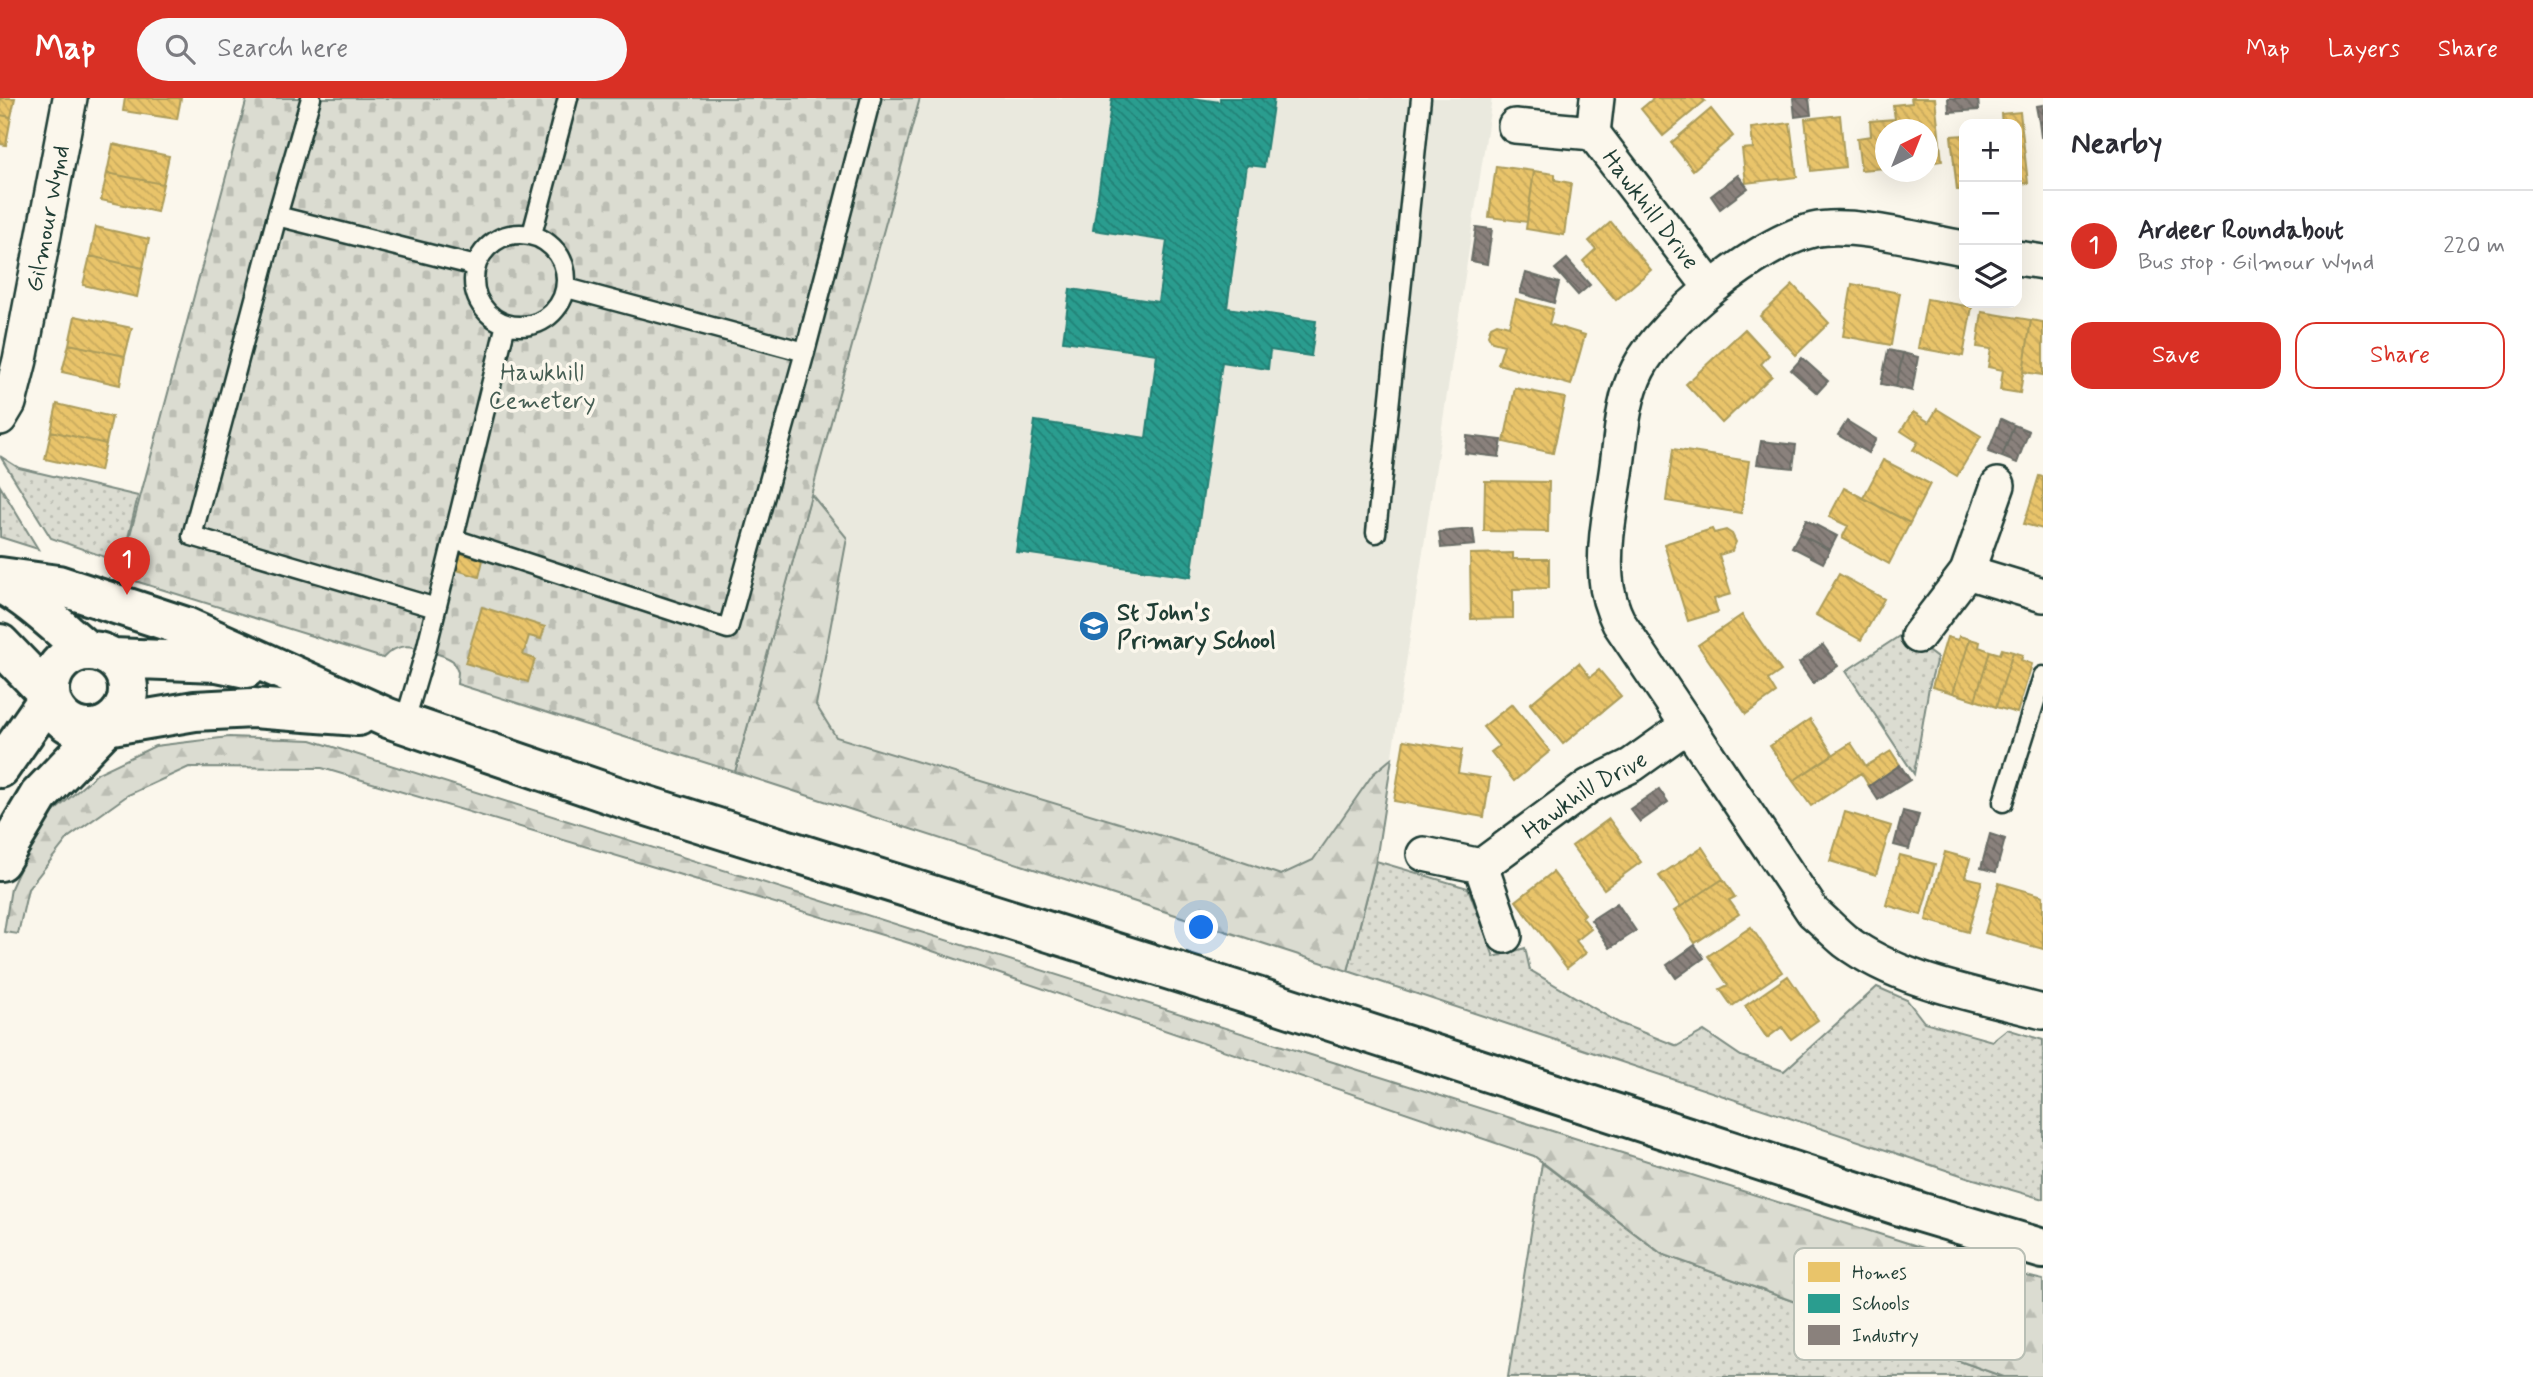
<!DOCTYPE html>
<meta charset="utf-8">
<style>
:root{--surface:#fff;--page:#f7f7f7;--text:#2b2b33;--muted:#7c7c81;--line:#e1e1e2;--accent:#d93025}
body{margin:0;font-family:Mynerve,sans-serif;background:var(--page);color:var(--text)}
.controls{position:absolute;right:21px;top:21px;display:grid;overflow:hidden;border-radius:14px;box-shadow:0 7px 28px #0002}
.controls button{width:63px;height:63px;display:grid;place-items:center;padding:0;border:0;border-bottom:2px solid var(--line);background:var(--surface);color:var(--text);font:35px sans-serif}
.compass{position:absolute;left:1875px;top:21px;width:63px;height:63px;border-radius:50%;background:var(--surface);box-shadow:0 7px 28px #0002;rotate:43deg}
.you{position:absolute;left:1202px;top:830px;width:24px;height:24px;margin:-18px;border:5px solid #fff;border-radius:50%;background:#1a73e8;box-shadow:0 0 0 10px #1a73e833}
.badge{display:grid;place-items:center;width:46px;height:46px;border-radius:50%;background:var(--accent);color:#fff;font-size:23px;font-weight:700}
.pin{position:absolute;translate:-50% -58px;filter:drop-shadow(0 2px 4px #0008)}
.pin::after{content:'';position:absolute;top:37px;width:24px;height:21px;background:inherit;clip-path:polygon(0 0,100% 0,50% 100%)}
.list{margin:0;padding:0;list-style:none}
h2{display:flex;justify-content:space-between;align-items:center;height:91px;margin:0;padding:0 28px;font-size:30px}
h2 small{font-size:23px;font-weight:400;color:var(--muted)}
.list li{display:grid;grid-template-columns:46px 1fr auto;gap:21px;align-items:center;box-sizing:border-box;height:112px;padding:0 28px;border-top:2px solid var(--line)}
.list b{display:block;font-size:26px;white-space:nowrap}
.list p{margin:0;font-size:23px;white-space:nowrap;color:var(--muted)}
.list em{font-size:23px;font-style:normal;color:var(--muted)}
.actions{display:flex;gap:14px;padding:21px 28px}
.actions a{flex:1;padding:16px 0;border:2px solid var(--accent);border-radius:21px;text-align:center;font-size:24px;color:var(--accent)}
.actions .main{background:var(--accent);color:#fff}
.icon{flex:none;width:38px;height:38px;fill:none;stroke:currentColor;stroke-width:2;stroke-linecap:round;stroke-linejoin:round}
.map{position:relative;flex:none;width:2043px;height:1279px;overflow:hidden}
header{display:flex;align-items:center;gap:42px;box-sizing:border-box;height:98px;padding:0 35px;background:var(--accent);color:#fff}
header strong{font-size:33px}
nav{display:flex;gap:38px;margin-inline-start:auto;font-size:24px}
.search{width:490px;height:63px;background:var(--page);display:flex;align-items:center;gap:18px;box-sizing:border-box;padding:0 24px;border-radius:38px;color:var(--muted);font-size:26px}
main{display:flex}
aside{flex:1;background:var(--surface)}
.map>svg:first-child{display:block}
.built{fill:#eae9de}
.grass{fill:url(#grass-dots);stroke:#7d8c82;stroke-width:2}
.forest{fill:url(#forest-firs);stroke:#7d8c82;stroke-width:2}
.cemetery{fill:url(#cemetery-stones);stroke:#7d8c82;stroke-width:2}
.homes{fill:url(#homes-back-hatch);stroke:#ac9c5a;stroke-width:2}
.schools{fill:url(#schools-back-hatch);stroke:#278074;stroke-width:2}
.industry{fill:url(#industry-back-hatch);stroke:#6a6d66;stroke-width:2}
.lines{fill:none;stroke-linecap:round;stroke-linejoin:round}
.lane-casing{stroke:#1f3d34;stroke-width:23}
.street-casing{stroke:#1f3d34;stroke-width:38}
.secondary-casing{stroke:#1f3d34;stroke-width:44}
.primary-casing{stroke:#1f3d34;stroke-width:44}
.lane{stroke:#fbf7ec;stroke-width:18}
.street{stroke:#fbf7ec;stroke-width:33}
.secondary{stroke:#fbf7ec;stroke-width:38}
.primary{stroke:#fbf7ec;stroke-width:38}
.labels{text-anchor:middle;stroke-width:7;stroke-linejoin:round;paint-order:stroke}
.street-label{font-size:24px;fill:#1f3d34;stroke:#fbf7ec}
.park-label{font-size:24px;fill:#455d53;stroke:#fbf7ec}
.poi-label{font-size:24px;font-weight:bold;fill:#1f3d34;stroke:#fbf7ec;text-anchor:start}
.key{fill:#fbf7ec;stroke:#b9bfb5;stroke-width:2}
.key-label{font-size:19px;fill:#1f3d34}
</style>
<header>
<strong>Map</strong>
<div class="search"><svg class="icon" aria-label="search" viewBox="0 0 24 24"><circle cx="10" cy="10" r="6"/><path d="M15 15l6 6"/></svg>Search here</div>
<nav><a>Map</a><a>Layers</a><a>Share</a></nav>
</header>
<main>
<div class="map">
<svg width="2043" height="1279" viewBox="0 0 2043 1279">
<defs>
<pattern id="grass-dots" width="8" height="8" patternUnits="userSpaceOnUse" patternTransform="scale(1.75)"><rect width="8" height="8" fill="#dbdcd1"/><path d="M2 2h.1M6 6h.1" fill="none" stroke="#bcbeb4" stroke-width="1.8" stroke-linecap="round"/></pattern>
<pattern id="forest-firs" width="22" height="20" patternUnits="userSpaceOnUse" patternTransform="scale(1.75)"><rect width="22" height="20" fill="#dbdcd1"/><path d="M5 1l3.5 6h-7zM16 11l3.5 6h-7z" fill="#bcbeb4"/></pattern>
<pattern id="cemetery-stones" width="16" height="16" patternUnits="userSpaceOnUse" patternTransform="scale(1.75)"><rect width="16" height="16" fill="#dbdcd1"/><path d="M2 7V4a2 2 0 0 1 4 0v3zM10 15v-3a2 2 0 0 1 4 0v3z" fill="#bcbeb4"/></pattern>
<pattern id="homes-back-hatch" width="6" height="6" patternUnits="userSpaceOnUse" patternTransform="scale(1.75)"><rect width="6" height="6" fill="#e9c46a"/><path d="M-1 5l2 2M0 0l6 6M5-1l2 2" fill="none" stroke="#c7a95c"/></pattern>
<pattern id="schools-back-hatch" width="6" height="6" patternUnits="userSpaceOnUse" patternTransform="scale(1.75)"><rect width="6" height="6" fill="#2a9d8f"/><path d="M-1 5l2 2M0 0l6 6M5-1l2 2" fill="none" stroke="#238176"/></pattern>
<pattern id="industry-back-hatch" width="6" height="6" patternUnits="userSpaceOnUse" patternTransform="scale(1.75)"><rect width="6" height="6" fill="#8a817c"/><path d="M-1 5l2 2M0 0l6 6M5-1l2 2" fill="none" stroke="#706b66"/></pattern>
</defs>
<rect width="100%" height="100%" fill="#fbf7ec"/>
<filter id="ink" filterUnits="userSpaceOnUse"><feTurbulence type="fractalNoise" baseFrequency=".0143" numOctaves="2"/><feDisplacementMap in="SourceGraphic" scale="14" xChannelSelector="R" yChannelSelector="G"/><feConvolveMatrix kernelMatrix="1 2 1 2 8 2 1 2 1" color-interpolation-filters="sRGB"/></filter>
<g filter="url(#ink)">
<path class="built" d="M 920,0 L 1492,0 L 1376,763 L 1348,873 L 735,674 Z"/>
<path class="grass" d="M 0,358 L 19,370 L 138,398 L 122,465 L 51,440 Z
M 0,388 L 38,451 L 0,439 Z
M 1904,535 L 1937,560 L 1929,589 L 1914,676 L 1846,573 Z
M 1376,763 L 1468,790 L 1494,859 L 1525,850 L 1530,872 L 1619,925 L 1677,948 L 1704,933 L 1741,958 L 1784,973 L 1877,889 L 1907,902 L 1924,924 L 1992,943 L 2007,931 L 2043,942 L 2043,1101 L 1967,1079 L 1348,873 Z
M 1542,1065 L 1662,1156 L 2004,1279 L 1508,1279 Z"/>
<path class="forest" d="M 811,396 L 847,440 L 816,607 L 836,639 L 1195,748 L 1281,777 L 1313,762 L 1373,676 L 1392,660 L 1376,763 L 1348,873 L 735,674 Z
M 229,639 L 311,642 L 1968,1164 L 2043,1182 L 2043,1279 L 2004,1279 L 1662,1156 L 1534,1058 L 909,845 L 322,670 L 189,669 L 128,697 L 69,739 L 28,791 L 18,836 L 4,834 L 11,790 L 41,725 L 98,675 L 155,648 Z"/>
<path class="cemetery" d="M 247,0 L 920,0 L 735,674 L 457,586 L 458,574 L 453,563 C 446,558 439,556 431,554 C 411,547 398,544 383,560 L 119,478 Z"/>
<path class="homes" d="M 0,0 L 15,0 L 11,19 L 0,17 Z
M 125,0 L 181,0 L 177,21 L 123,13 Z
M 1654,0 L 1702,0 L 1705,3 L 1663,38 L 1641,11 Z
M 1911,0 L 1935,0 L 1942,63 L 1927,65 L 1927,32 L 1885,32 L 1885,70 L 1861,72 L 1857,40 L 1871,38 L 1870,23 L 1895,21 L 1893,7 L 1912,5 Z
M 1711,11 L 1733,38 L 1693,72 L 1671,45 Z
M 2020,14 L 2028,85 L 2017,86 L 2017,26 L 2002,26 L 2001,16 Z
M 0,17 L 11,19 L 6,47 L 0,46 Z
M 1840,17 L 1845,69 L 1811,73 L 1805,21 Z
M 1790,25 L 1797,79 L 1746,85 L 1742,51 L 1753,50 L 1751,30 Z
M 1964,37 L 1964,92 L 1957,92 L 1951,38 Z
M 113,46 L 169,58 L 163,86 L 107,75 Z
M 1496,68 L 1534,73 L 1527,124 L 1489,119 Z
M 1534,73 L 1555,76 L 1555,82 L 1571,85 L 1564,137 L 1526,131 Z
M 107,75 L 163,86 L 157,114 L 101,102 Z
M 1611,124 L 1651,172 L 1616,202 L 1583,163 L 1596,151 L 1589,143 Z
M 96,129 L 149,141 L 143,170 L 90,158 Z
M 90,158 L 143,170 L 137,199 L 83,187 Z
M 1852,186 L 1900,195 L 1891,247 L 1843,238 Z
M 1793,187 L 1829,225 L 1796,257 L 1760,218 Z
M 1516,201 L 1553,211 L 1549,226 L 1585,237 L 1571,287 L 1498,266 L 1504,247 L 1492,244 L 1488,237 L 1491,228 L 1497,225 L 1509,228 Z
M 1927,201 L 1972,209 L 1963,258 L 1918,250 Z
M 1982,214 L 2031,222 L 2020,295 L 2000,292 L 2003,272 L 1988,269 L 1991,251 L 1977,249 Z
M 75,218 L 132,230 L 125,258 L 69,246 Z
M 2031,222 L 2043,224 L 2043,277 L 2023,274 Z
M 1745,231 L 1769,257 L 1761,266 L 1772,278 L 1722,325 L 1686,286 Z
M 69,246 L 125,258 L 120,287 L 62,274 Z
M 1515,290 L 1565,300 L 1553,355 L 1504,344 Z
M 57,306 L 112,319 L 106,346 L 51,333 Z
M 1937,311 L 1981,338 L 1957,378 L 1913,352 L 1918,344 L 1901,333 L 1913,314 L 1929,324 Z
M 51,333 L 106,346 L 100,373 L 45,361 Z
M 1673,351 L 1749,363 L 1741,415 L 1666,403 Z
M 1883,362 L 1930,386 L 1910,425 L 1863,400 Z
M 2039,378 L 2043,379 L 2043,431 L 2024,426 Z
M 1485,383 L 1549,384 L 1548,434 L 1484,433 Z
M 1844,390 L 1910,425 L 1889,466 L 1842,440 L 1848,428 L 1829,419 Z
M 1712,431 L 1714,435 L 1726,432 L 1732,436 L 1736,444 L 1732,453 L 1719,457 L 1731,496 L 1714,501 L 1718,514 L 1688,523 L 1664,446 Z
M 459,455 L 483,462 L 479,479 L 454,471 Z
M 1513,455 L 1513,461 L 1549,461 L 1549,490 L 1513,491 L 1513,520 L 1471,521 L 1470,456 Z
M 1839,476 L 1884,501 L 1861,542 L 1816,517 Z
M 482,509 L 545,529 L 541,541 L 529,538 L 523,557 L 535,561 L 528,584 L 465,565 Z
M 1742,517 L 1781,573 L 1768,582 L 1776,595 L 1746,616 L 1698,547 Z
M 1959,538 L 1970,541 L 1953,595 L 1932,589 L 1947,539 L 1958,542 Z
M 1970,541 L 1980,544 L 1979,549 L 1990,553 L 1975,602 L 1953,595 Z
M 2002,551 L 2013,554 L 1996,609 L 1975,602 L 1990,553 L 2000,556 Z
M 2013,554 L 2023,557 L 2021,562 L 2032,566 L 2017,615 L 1996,609 Z
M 1579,565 L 1590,579 L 1599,572 L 1621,598 L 1563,646 L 1530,606 Z
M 1512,606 L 1550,653 L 1514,683 L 1491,654 L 1499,648 L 1483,629 Z
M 1810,621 L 1833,656 L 1793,683 L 1770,648 Z
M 1404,642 L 1462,652 L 1458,675 L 1490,680 L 1484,719 L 1394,703 Z
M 1851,645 L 1866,668 L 1891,653 L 1900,667 L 1869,688 L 1861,675 L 1811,708 L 1793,683 Z
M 1845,714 L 1891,728 L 1876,777 L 1830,763 Z
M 1609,721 L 1641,764 L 1604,791 L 1572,748 Z
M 1702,749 L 1723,781 L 1680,809 L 1659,778 Z
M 1945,754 L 1970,761 L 1965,779 L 1982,783 L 1968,834 L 1926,822 Z
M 1900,757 L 1935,766 L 1921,817 L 1886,807 Z
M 1553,774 L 1585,816 L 1582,819 L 1591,831 L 1576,843 L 1586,855 L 1567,870 L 1516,803 Z
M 1723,781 L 1735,799 L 1729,802 L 1739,816 L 1695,845 L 1674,813 Z
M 1999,785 L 2043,798 L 2043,851 L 1985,835 Z
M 1751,829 L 1782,874 L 1732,908 L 1720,891 L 1728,887 L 1708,858 Z
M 1788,878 L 1818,922 L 1791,941 L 1782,929 L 1767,940 L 1745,908 Z"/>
<path class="schools" d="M 1112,0 L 1192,0 L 1220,4 L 1220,0 L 1274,0 L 1264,69 L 1247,67 L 1227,210 L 1316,223 L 1311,258 L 1270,252 L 1268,271 L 1222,264 L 1191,479 L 1016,454 L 1035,323 L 1146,340 L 1157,256 L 1063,243 L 1070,191 L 1158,204 L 1167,143 L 1093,132 Z"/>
<path class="industry" d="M 1793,0 L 1809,0 L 1811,17 L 1795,19 Z
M 1948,0 L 1978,0 L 1979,12 L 1949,14 Z
M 2043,7 L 2043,23 L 2039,24 L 2036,8 Z
M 2043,23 L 2043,39 L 2041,39 L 2039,24 Z
M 1738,77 L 1748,90 L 1720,111 L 1711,98 Z
M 1476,129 L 1492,131 L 1487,166 L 1471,163 Z
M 1567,161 L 1590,187 L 1578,197 L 1555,171 Z
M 1526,175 L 1559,185 L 1554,205 L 1520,195 Z
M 1888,252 L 1903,255 L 1896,289 L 1881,286 Z
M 1903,255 L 1918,259 L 1912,293 L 1896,289 Z
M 1802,260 L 1828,283 L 1817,295 L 1791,272 Z
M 2001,321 L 2014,327 L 2002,359 L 1988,354 Z
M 1847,323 L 1876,341 L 1868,355 L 1838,337 Z
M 2014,327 L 2029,333 L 2017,365 L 2002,359 Z
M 1467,338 L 1502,342 L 1499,359 L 1465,355 Z
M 1761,343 L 1796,347 L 1793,370 L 1757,366 Z
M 1806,422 L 1837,438 L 1830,452 L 1799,436 Z
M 1473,431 L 1475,447 L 1441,450 L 1439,434 Z
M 1799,436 L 1830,452 L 1823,465 L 1792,449 Z
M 1823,547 L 1838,568 L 1813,585 L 1799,565 Z
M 1900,667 L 1910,682 L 1878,702 L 1869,688 Z
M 1659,691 L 1668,704 L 1640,724 L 1630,711 Z
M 1903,713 L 1919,717 L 1909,751 L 1894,747 Z
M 1990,736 L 2005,741 L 1996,774 L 1981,770 Z
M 1617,805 L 1636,833 L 1610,850 L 1591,822 Z
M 1695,847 L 1704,860 L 1676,880 L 1667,867 Z"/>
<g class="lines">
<g class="lane-casing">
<path id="lane" d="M 311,0 L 277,118 L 476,168
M 277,118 L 192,438 L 436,510
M474 182a46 46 0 1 1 92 0a46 46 0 1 1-92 0Z
M 532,136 L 568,0
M 805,254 L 871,0
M 1376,435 L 1421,0
M 454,441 L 728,531 L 805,254 L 567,190
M 404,626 L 426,552 L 506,226
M 2003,704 L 2043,578"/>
</g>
<g class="street-casing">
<g id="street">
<path d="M 1515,28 L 1593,35 L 1597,0"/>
<path id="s1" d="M 1593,35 L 1711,190"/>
<path d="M 1964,150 C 1923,143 1852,123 1813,132 C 1759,145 1663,222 1638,271 C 1622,302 1621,341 1616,375 C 1611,409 1603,445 1606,480 C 1607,496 1612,511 1619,525 L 1813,814 C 1824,823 1834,834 1845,843 C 1899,884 1979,897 2043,914"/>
<path d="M 2017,160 L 2043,164"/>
<path id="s2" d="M 0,320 L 9,305 L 20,262 L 70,0"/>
<path d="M 1967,474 L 2043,497"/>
<path d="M 1918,538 L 1967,474 L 1998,387"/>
<path d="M 1424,756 L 1481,768 L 1505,838"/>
<path id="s3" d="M 1481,768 L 1589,688 L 1632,667 L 1688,627"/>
</g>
</g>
<g class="secondary-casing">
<path id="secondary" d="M 0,670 L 50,598
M 0,763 L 39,698 L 106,628"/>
</g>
<g class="primary-casing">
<path id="primary" d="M 0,479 L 58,487 L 186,529 L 388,620 L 622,700 L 1263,901 L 1919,1114 L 2043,1151
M 0,485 C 32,502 58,529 86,552
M 0,546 L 50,598
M50 592a39 39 0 1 1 78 0a39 39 0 1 1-78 0Z
M 112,560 L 217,564 L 246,570
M 106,628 L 195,613 L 253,610 L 358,618"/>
</g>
<use href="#lane" class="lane"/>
<use href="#street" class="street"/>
<use href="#secondary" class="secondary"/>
<use href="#primary" class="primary"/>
</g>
</g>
<defs>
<g id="school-disc" transform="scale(1.575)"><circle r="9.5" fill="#1f6fb2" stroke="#fbf7ec"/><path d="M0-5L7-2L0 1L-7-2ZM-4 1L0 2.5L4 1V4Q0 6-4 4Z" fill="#fff"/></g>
</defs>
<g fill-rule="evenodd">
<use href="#school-disc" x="1094" y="528"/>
</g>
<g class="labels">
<g class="street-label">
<text dy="8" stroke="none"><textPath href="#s1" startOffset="96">Hawkhill Drive</textPath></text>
<text dy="8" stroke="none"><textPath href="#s2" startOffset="206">Gilmour Wynd</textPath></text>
<text dy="8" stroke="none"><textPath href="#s3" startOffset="126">Hawkhill Drive</textPath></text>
</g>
<g class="park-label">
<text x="542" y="282">Hawkhill<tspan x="542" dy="28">Cemetery</tspan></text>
</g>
<g class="poi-label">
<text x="1117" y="522">St John's<tspan x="1117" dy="28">Primary School</tspan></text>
</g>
</g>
<rect x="1794" y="1150" width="231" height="112" rx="10" class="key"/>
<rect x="1808" y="1164" width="32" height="20" fill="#e9c46a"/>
<rect x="1808" y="1196" width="32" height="19" fill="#2a9d8f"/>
<rect x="1808" y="1227" width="32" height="20" fill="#8a817c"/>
<g class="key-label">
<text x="1852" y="1181">Homes</text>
<text x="1852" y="1212">Schools</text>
<text x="1852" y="1244">Industry</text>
</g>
</svg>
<div class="controls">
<button>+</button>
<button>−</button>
<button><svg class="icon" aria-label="layers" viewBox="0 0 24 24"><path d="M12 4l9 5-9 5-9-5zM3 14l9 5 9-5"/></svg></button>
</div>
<svg class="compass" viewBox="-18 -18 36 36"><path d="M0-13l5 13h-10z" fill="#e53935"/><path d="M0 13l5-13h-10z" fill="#7c7c81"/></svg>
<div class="you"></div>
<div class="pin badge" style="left:127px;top:497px">1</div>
</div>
<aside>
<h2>Nearby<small></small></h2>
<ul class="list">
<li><span class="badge">1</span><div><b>Ardeer Roundabout</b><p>Bus stop · Gilmour Wynd</p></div><em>220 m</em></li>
</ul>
<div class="actions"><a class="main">Save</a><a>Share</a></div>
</aside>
</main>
